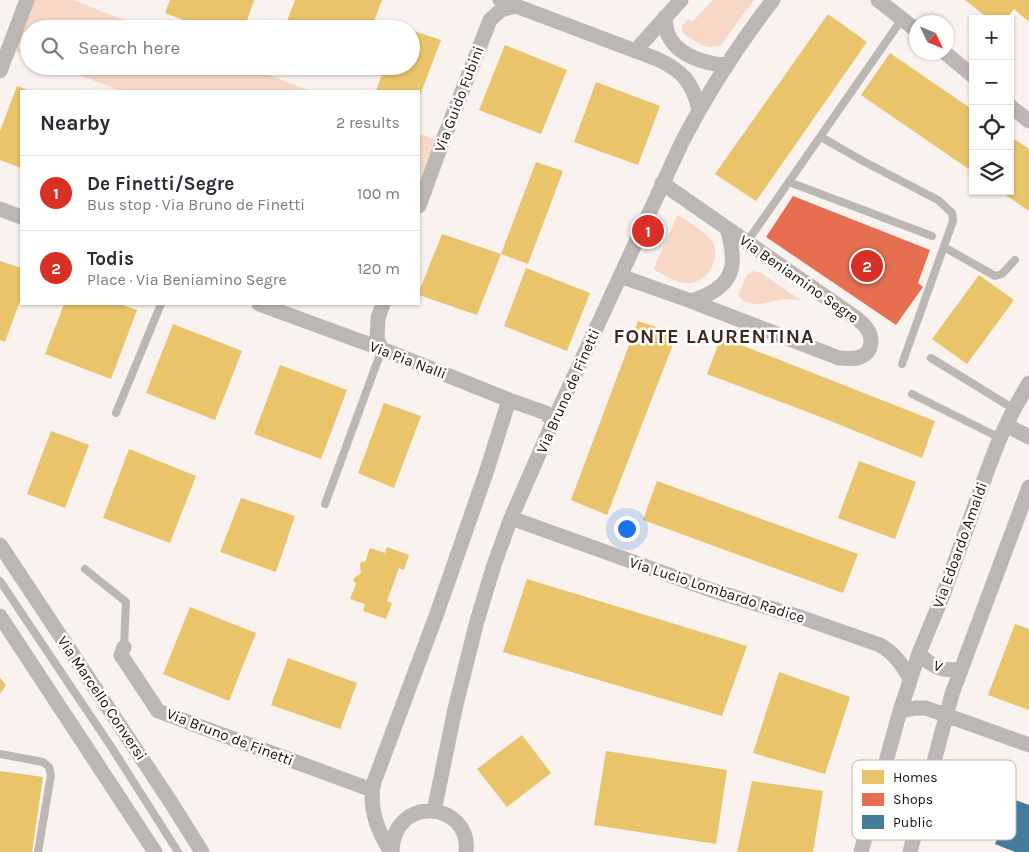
<!DOCTYPE html>
<meta charset="utf-8">
<style>
:root{--surface:#fff;--page:#f2f2f3;--text:#2b2b33;--muted:#7c7c81;--line:#e1e1e2;--accent:#d93025}
body{margin:0;font-family:Karla,sans-serif;background:var(--page);color:var(--text)}
.controls{position:absolute;right:15px;top:15px;display:grid;overflow:hidden;border-radius:0px;box-shadow:0 1px 4px #0004}
.controls button{width:45px;height:45px;display:grid;place-items:center;padding:0;border:0;border-bottom:1px solid var(--line);background:var(--surface);color:var(--text);font:25px sans-serif}
.compass{position:absolute;left:909px;top:15px;width:45px;height:45px;border-radius:50%;background:var(--surface);box-shadow:0 1px 4px #0004;rotate:134deg}
.you{position:absolute;left:626px;top:528px;width:18px;height:18px;margin:-12px;border:4px solid #fff;border-radius:50%;background:#1a73e8;box-shadow:0 0 0 8px #1a73e833}
.badge{display:grid;place-items:center;width:32px;height:32px;border-radius:50%;background:var(--accent);color:#fff;font-size:16px;font-weight:700}
.pin{position:absolute;translate:-50% -50%;border:2px solid #fff;box-shadow:0 1px 5px #0006}
.list{margin:0;padding:0;list-style:none}
h2{display:flex;justify-content:space-between;align-items:center;height:65px;margin:0;padding:0 20px;font-size:21px}
h2 small{font-size:16px;font-weight:400;color:var(--muted)}
.list li{display:grid;grid-template-columns:32px 1fr auto;gap:15px;align-items:center;box-sizing:border-box;height:75px;padding:0 20px;border-top:1px solid var(--line)}
.list b{display:block;font-size:19px;white-space:nowrap}
.list p{margin:0;font-size:16px;white-space:nowrap;color:var(--muted)}
.list em{font-size:16px;font-style:normal;color:var(--muted)}
.icon{flex:none;width:28px;height:28px;fill:none;stroke:currentColor;stroke-width:2;stroke-linecap:round;stroke-linejoin:round}
.map{position:relative;flex:none;width:1029px;height:852px;overflow:hidden}
.search{position:absolute;background:var(--surface);box-shadow:0 1px 4px #0004;left:20px;top:20px;width:400px;height:55px;display:flex;align-items:center;gap:12px;box-sizing:border-box;padding:0 18px;border-radius:28px;color:var(--muted);font-size:19px}
.panel{position:absolute;background:var(--surface);box-shadow:0 1px 4px #0004;left:20px;top:90px;width:400px;height:215px;border-radius:0px}
.map>svg:first-child{display:block}
.green{fill:#f7d8c6}
.homes{fill:#e9c46a}
.shops{fill:#e76f51}
.public{fill:#457b9d}
.lines{fill:none;stroke-linecap:round;stroke-linejoin:round}
.lane{stroke:#bcb6b4;stroke-width:8}
.street{stroke:#bcb6b4;stroke-width:15}
.labels{text-anchor:middle;stroke-width:5;stroke-linejoin:round;paint-order:stroke}
.street-label{font-size:15px;fill:#1b110b;stroke:#fff}
.district-label{font-size:20px;font-weight:bold;letter-spacing:1px;fill:#40291b;stroke:#fff}
.key{fill:#fff;stroke:#bbb8b6;stroke-width:1}
.key-label{font-size:14px;fill:#1b110b}
</style>
<div class="map">
<svg width="1029" height="852" viewBox="0 0 1029 852">
<rect width="100%" height="100%" fill="#f9f2ee"/>
<path class="green" d="M 27,0 L 73,0 L 147,29 L 29,29 L 29,56 L 9,49 Z
M 713,0 L 754,0 L 720,46 L 708,47 L 700,44 L 685,35 L 682,31 L 682,26 L 688,19 L 692,22 Z
M 55,66 L 245,66 L 310,91 L 121,91 Z
M 419,133 L 435,140 L 419,182 Z
M 677,216 L 680,216 C 688,222 708,233 713,243 C 721,261 706,285 685,283 C 675,282 665,275 656,271 L 654,268 Z
M 753,271 L 761,273 L 802,301 C 798,300 793,299 789,299 C 772,298 751,313 738,295 L 747,275 Z"/>
<path class="homes" d="M 170,0 L 254,0 L 244,29 L 207,29 L 165,13 Z
M 295,0 L 382,0 L 371,29 L 284,29 Z
M 965,0 L 1029,0 L 1029,22 L 1014,9 L 1006,19 L 989,19 Z
M 828,14 L 867,42 L 756,201 L 715,174 Z
M 411,30 L 441,40 L 419,98 L 419,91 L 376,91 L 385,66 L 411,66 Z
M 505,45 L 567,70 L 541,134 L 479,110 Z
M 890,53 L 973,110 L 973,172 L 861,95 Z
M 596,82 L 660,106 L 638,165 L 574,142 Z
M 17,86 L 30,91 L 21,91 L 21,168 L 0,160 L 0,131 Z
M 1010,136 L 1029,149 L 1029,211 L 1000,191 L 1010,191 Z
M 536,162 L 563,171 L 528,264 L 501,254 Z
M 442,234 L 501,254 L 477,315 L 419,295 L 419,292 Z
M 0,261 L 21,268 L 21,298 L 5,342 L 0,340 Z
M 526,268 L 590,293 L 567,351 L 504,326 Z
M 979,275 L 1014,300 L 967,364 L 932,339 Z
M 64,304 L 120,304 L 137,310 L 111,379 L 45,354 Z
M 638,321 L 677,334 L 607,515 L 571,500 Z
M 173,324 L 242,351 L 215,420 L 146,393 Z
M 721,337 L 935,421 L 922,458 L 813,414 L 707,374 Z
M 280,365 L 347,390 L 321,459 L 254,434 Z
M 384,403 L 421,416 L 394,488 L 358,473 Z
M 51,431 L 89,445 L 65,508 L 27,494 Z
M 129,449 L 196,476 L 170,543 L 103,518 Z
M 859,461 L 916,482 L 895,539 L 838,518 Z
M 657,481 L 858,554 L 843,593 L 643,520 Z
M 241,498 L 295,516 L 276,572 L 220,552 Z
M 387,547 L 409,555 L 404,570 L 399,568 L 387,601 L 392,603 L 386,619 L 363,611 L 365,604 L 350,599 L 356,584 L 353,580 L 354,578 L 361,573 L 360,565 L 361,562 L 365,562 L 370,548 L 385,553 Z
M 527,579 L 747,646 L 722,716 L 503,652 Z
M 190,607 L 256,633 L 229,701 L 163,674 Z
M 1015,624 L 1029,629 L 1029,710 L 988,695 Z
M 288,658 L 357,683 L 340,729 L 271,705 Z
M 779,672 L 850,697 L 825,774 L 753,753 Z
M 0,678 L 6,685 L 0,694 Z
M 522,735 L 551,773 L 507,807 L 477,769 Z
M 606,751 L 727,770 L 716,844 L 594,825 Z
M 0,771 L 43,777 L 32,852 L 0,852 Z
M 752,781 L 823,791 L 813,852 L 737,852 Z"/>
<path class="shops" d="M 793,196 L 930,250 L 918,283 L 923,287 L 896,325 L 766,237 Z"/>
<path class="public" d="M 1013,799 L 1029,805 L 1029,852 L 1015,852 L 995,844 Z"/>
<g class="lines">
<path class="lane" d="M 821,137 L 861,160 L 938,200 L 952,213 L 953,221 L 902,364
M 789,182 L 932,236
M 747,242 L 902,19
M 944,247 L 995,276 L 1002,274 L 1015,260
M 931,358 L 1014,409
M 912,394 L 1000,438
M 116,413 L 161,304
M 325,504 L 382,349
M 85,569 L 126,602 L 124,647
M 0,581 L 112,748 L 178,852
M 0,754 L 43,762 L 49,767 L 51,775 L 38,852"/>
<path class="street" d="M 500,0 L 657,59 C 683,71 692,82 699,109
M 878,0 L 916,30
M 665,17 C 666,22 666,27 667,32 C 675,55 705,64 726,65
M 635,51 L 681,0
M 944,52 L 973,76
M 0,71 L 27,0
M 1010,106 L 1029,121
M 419,206 L 443,140 L 490,20 L 501,10 L 515,6
M 0,209 L 21,217
M 620,276 L 691,301 L 839,358 C 846,358 856,360 862,356 C 873,351 873,337 867,329 C 864,324 860,321 856,318 L 662,183
M 691,301 C 733,288 739,268 727,228
M 259,304 L 382,349 L 509,400 L 546,413 L 553,422
M 382,349 L 377,339 L 378,318 L 383,304
M 1006,425 L 1029,437
M 511,518 L 711,590 L 800,617 L 880,645 C 894,653 902,664 910,679
M 0,545 L 170,801 L 202,852
M 0,616 L 155,852
M 124,647 L 121,655 L 158,711 L 372,790
M 919,653 C 932,667 942,672 961,669
M 900,711 L 916,708 L 926,708 L 1029,745
M 434,811 L 455,709 L 477,621 L 494,565 L 511,518 L 553,422 L 682,142 C 708,92 738,45 773,0
M 391,852 C 378,832 368,807 374,782 L 436,616 L 487,470 L 509,400
M 392,852 C 393,793 472,802 466,852
M 861,852 L 900,711 L 919,653 L 943,595 L 989,466 L 1000,438 L 1014,409 L 1029,383
M 910,852 L 952,694 L 1029,487"/>
</g>
<g class="labels">
<g class="street-label">
<text transform="translate(459 99) rotate(-69)" y="5">Via Guido Fubini</text>
<text transform="translate(799 279) rotate(35)" y="5">Via Beniamino Segre</text>
<text transform="translate(408 360) rotate(21)" y="5">Via Pia Nalli</text>
<text transform="translate(568 391) rotate(-66)" y="5">Via Bruno de Finetti</text>
<text transform="translate(960 545) rotate(-70)" y="5">Via Edoardo Amaldi</text>
<text transform="translate(717 590) rotate(18)" y="5">Via Lucio Lombardo Radice</text>
<text transform="translate(938 666) rotate(21)" y="5">V</text>
<text transform="translate(102 698) rotate(56)" y="5">Via Marcello Conversi</text>
<text transform="translate(230 737) rotate(21)" y="5">Via Bruno de Finetti</text>
</g>
<g class="district-label">
<text x="714" y="343">FONTE LAURENTINA</text>
</g>
</g>
<rect x="852" y="760" width="164" height="80" rx="8" class="key"/>
<rect x="862" y="770" width="22" height="14" fill="#e9c46a"/>
<rect x="862" y="793" width="22" height="13" fill="#e76f51"/>
<rect x="862" y="815" width="22" height="14" fill="#457b9d"/>
<g class="key-label">
<text x="893" y="782">Homes</text>
<text x="893" y="804">Shops</text>
<text x="893" y="827">Public</text>
</g>
</svg>
<div class="controls">
<button>+</button>
<button>−</button>
<button><svg class="icon" aria-label="locate" viewBox="0 0 24 24"><circle cx="12" cy="12" r="6"/><path d="M12 2v4M12 18v4M2 12h4M18 12h4"/></svg></button>
<button><svg class="icon" aria-label="layers" viewBox="0 0 24 24"><path d="M12 4l9 5-9 5-9-5zM3 14l9 5 9-5"/></svg></button>
</div>
<svg class="compass" viewBox="-18 -18 36 36"><path d="M0-13l5 13h-10z" fill="#e53935"/><path d="M0 13l5-13h-10z" fill="#7c7c81"/></svg>
<div class="you"></div>
<div class="pin badge" style="left:648px;top:231px">1</div>
<div class="pin badge" style="left:867px;top:266px">2</div>
<div class="search"><svg class="icon" aria-label="search" viewBox="0 0 24 24"><circle cx="10" cy="10" r="6"/><path d="M15 15l6 6"/></svg>Search here</div>
<section class="panel">
<h2>Nearby<small>2 results</small></h2>
<ul class="list">
<li><span class="badge">1</span><div><b>De Finetti/Segre</b><p>Bus stop · Via Bruno de Finetti</p></div><em>100 m</em></li>
<li><span class="badge">2</span><div><b>Todis</b><p>Place · Via Beniamino Segre</p></div><em>120 m</em></li>
</ul>
</section>
</div>
